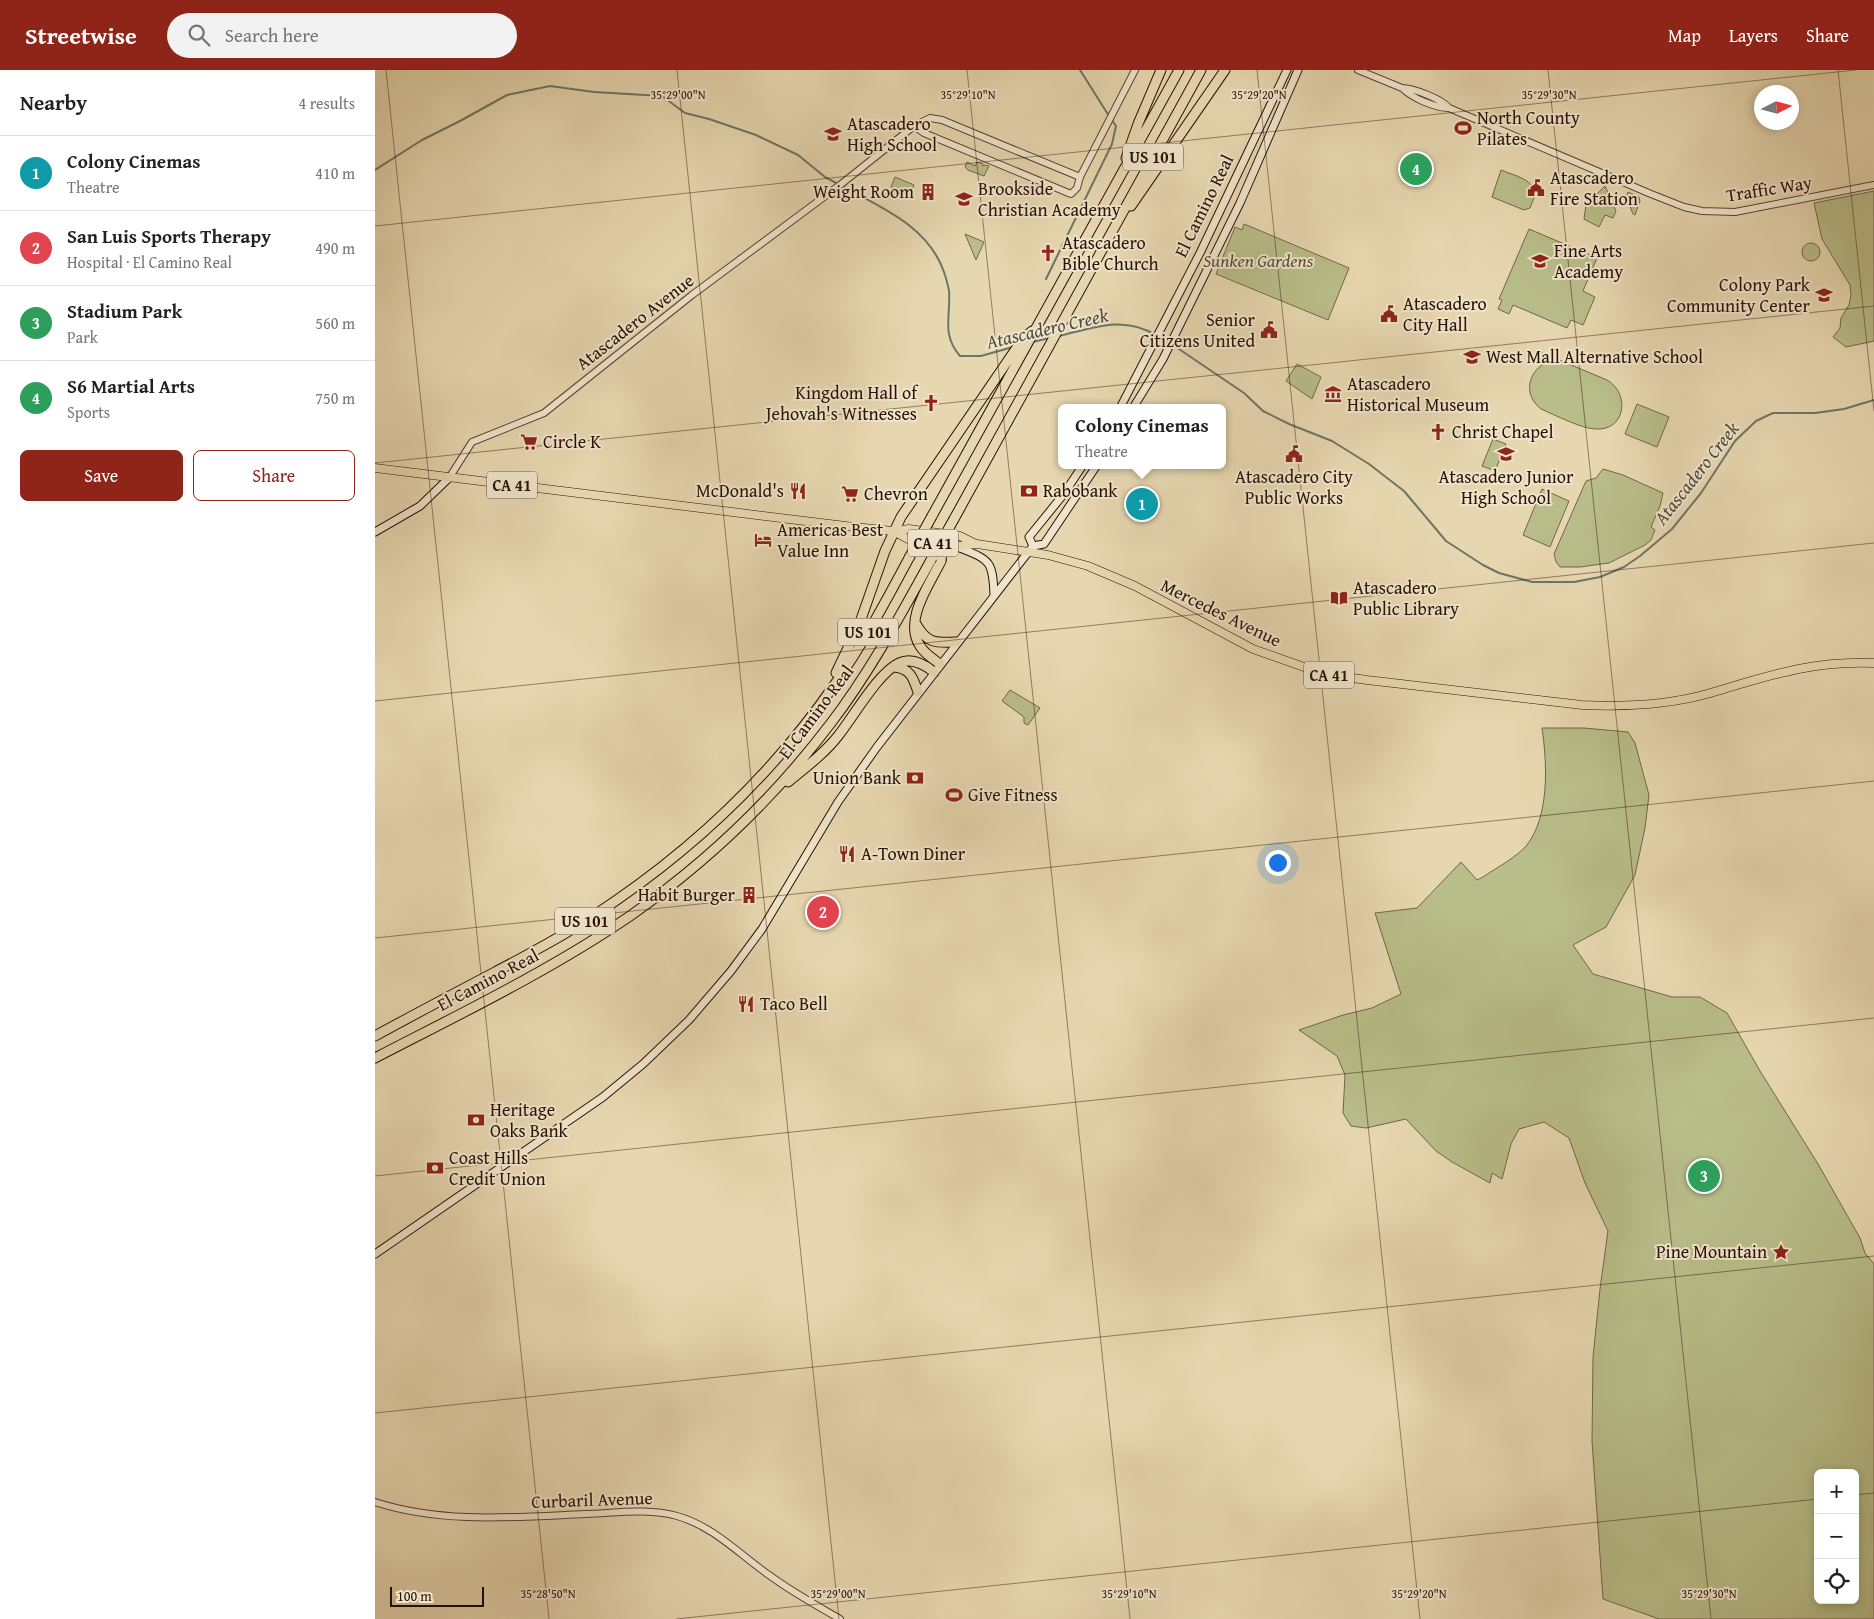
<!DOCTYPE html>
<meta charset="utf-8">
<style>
:root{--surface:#fff;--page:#f2f2f2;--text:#222;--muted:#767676;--line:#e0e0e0;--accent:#8f2418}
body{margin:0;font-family:"Gentium Book Plus",serif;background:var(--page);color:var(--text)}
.controls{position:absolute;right:15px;bottom:15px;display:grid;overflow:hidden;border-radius:8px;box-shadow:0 2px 8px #0003}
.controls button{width:45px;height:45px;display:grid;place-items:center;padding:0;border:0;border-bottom:1px solid var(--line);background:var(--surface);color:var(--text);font:25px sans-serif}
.compass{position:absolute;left:1379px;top:15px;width:45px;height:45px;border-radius:50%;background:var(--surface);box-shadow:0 2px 8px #0003;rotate:84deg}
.scale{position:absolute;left:15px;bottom:12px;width:94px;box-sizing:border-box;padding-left:5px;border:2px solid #2b1003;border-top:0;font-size:14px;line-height:18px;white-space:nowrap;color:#2b1003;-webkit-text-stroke:4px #efe5cc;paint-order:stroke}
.you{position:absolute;left:902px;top:792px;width:18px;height:18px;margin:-12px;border:4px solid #fff;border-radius:50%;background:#1a73e8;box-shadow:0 0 0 8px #1a73e833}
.badge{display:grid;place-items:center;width:32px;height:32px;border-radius:50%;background:var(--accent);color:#fff;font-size:16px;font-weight:700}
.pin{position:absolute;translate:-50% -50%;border:2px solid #fff;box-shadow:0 1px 5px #0006}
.popup{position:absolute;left:683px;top:334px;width:168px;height:65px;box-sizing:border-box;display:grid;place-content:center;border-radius:8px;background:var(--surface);filter:drop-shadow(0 1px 4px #0005);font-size:16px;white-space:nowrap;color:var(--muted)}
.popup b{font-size:19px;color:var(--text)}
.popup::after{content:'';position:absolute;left:50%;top:100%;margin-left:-10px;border:10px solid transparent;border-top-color:var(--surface)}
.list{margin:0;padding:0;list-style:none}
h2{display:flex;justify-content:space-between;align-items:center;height:65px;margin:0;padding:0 20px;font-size:21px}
h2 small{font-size:16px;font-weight:400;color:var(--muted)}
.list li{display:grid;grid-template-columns:32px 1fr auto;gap:15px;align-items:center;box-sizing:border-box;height:75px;padding:0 20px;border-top:1px solid var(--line)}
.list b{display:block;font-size:19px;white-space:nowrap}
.list p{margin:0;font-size:16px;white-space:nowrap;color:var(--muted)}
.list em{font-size:16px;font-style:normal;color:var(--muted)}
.actions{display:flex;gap:10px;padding:15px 20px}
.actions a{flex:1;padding:11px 0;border:1px solid var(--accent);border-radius:8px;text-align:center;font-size:18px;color:var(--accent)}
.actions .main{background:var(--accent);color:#fff}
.icon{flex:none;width:28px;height:28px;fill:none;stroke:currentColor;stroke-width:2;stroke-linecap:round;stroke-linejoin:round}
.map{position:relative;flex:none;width:1499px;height:1549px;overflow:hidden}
header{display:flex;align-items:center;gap:30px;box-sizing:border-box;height:70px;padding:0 25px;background:var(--accent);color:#fff}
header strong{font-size:24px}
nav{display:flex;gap:28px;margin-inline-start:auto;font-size:18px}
.search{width:350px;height:45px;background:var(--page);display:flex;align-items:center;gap:12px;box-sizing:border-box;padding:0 18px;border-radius:28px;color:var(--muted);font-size:19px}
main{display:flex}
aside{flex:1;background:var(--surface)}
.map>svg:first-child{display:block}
.green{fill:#b8bd89;stroke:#726646;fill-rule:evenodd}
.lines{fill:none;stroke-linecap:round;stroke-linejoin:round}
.stream{stroke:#6c7666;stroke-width:2}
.tertiary-casing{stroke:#5a422e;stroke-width:8}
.secondary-casing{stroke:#2b1003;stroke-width:9}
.primary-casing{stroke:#2b1003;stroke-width:9}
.motorway-casing{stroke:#2b1003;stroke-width:11}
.tertiary{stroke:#efe5cc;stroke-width:6}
.secondary{stroke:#efe5cc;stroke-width:7}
.primary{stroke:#e7d7b0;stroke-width:8}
.motorway{stroke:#e7d7b0;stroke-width:9}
.motorway-bridge-casing{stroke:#2b1003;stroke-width:11;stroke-linecap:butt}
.motorway-bridge{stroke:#e7d7b0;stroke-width:9}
.ticks{fill:none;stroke:#2b1003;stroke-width:1;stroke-opacity:0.45}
.labels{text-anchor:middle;stroke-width:4;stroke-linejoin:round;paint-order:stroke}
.shield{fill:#efe5cc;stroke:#66503f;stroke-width:1}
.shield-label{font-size:16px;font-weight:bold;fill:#2b1003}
.poi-label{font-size:18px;fill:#2b1003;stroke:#efe5cc;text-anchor:start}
.street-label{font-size:18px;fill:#2b1003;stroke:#efe5cc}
.park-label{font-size:18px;font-style:italic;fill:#5c4d32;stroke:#efe5cc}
.water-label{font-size:19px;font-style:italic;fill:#514c3d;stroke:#efe5cc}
.ticks-label{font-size:12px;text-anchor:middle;fill:#2b1003;stroke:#efe5cc;stroke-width:4;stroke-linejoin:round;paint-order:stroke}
</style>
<header>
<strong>Streetwise</strong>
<div class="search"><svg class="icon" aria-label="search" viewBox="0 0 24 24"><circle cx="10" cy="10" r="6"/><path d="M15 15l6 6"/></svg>Search here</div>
<nav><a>Map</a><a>Layers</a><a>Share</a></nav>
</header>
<main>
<aside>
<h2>Nearby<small>4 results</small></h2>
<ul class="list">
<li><span class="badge" style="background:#0f9aa8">1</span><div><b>Colony Cinemas</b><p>Theatre</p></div><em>410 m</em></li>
<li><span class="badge" style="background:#e0444e">2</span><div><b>San Luis Sports Therapy</b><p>Hospital · El Camino Real</p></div><em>490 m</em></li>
<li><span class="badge" style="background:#2e9e5b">3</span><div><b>Stadium Park</b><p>Park</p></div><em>560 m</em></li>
<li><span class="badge" style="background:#2e9e5b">4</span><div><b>S6 Martial Arts</b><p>Sports</p></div><em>750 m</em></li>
</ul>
<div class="actions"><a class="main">Save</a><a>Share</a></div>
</aside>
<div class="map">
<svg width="1499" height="1549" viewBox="0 0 1499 1549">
<rect width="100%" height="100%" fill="#e7d7b0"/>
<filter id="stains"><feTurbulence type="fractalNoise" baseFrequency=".004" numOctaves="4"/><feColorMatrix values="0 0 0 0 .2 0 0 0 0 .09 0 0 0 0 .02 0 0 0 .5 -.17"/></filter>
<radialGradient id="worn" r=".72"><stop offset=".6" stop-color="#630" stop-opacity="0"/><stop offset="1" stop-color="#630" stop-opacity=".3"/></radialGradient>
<path class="green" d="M 592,92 L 600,96 L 602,92 L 608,94 L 608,96 L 610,95 L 614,96 L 609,106 L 593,100 L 590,97 Z
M 1126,100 C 1140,106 1156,108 1161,123 L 1155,138 L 1149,140 L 1117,127 Z
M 520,107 L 539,115 L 535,125 L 516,117 Z
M 1230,116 L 1241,141 L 1238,148 L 1230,145 L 1224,157 L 1209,149 L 1211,135 L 1215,127 L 1221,125 Z
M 1499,121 L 1499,271 L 1471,277 L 1458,267 L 1465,258 L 1466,248 L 1474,235 L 1476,225 L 1475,215 L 1447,169 L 1439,133 Z
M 1253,122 L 1264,127 L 1265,131 L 1260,145 L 1258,144 L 1251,127 Z
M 869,154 L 974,198 L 953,250 L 841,204 L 860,157 L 867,160 Z
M 1154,159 L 1222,188 L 1208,221 L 1220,227 L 1208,255 L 1196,250 L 1192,258 L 1138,235 L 1134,244 L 1123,239 L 1127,230 L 1124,229 Z
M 590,164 L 609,172 L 601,190 Z
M1427 182a9 9 0 1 1 18 0a9 9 0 1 1-18 0Z
M 1165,282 L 1232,310 C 1256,324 1250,361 1221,359 C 1207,359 1180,345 1166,339 C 1147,324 1153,300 1174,291 L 1162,286 Z
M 922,294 L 946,307 L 937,329 L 911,311 Z
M 1262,334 L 1294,347 L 1282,377 L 1250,364 Z
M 1118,369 L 1131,374 L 1120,401 L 1107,396 Z
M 1228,399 L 1248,405 L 1288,423 L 1285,436 L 1276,457 L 1280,460 L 1276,470 L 1270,475 L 1234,493 L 1205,497 L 1185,497 L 1181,492 L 1179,484 L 1211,411 L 1221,408 Z
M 1167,419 L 1194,431 L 1175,477 L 1148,465 Z
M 635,620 L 665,638 L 653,655 L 649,653 L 649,647 L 627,631 Z
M 1167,658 L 1209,658 L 1253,662 L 1260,673 L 1274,725 L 1270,758 L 1260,805 L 1231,857 L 1198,875 L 1218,904 L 1297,927 L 1325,927 L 1352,943 L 1385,1001 L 1443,1094 L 1485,1168 L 1490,1183 L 1499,1194 L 1499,1549 L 1284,1549 L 1228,1529 L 1217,1371 L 1218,1287 L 1225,1219 L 1233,1161 L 1210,1113 L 1194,1068 L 1169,1052 L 1144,1059 L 1136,1074 L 1127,1109 L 1117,1103 L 1115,1113 L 1077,1092 L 1061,1081 L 1031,1049 L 991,1058 L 976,1056 L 968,1043 L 970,1005 L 962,986 L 924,960 L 968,945 L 997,938 L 1026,924 L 1000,843 L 1042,838 L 1086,792 L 1102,810 L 1108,807 C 1121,798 1142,787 1152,775 C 1175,745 1172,692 1167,658 ZM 1443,1403 L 1480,1403 L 1480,1530 L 1443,1530 Z"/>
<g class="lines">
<path class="stream" d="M 705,0 L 734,46
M 0,100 L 47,70 L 85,51 L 132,25 L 175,16 L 219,22 L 287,26 L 310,43 L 334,49 L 381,65 L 423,85 L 450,107 L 463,114
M 467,116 C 507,138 553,156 569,202 C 571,208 573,215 574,221 C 576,246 566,264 585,286 L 606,286 L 638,277
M 671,209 L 737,74 L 741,56 L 737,50
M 684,266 C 719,258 747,245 781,265
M 785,268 L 794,273
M 657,272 L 675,268
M 798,275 L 869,323 L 888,341 L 914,354 L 957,371 L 994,394 L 1029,421 L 1071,471 L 1108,495 L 1124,503 L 1157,512 L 1199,512 L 1225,507 L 1249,497 L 1265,486 L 1297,459 L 1326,423 L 1360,371 L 1381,351 L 1398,343 L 1440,343 L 1469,339 L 1499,330"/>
<g class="tertiary-casing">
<path id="tertiary" d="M 983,0 L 1027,18 C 1037,28 1058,37 1073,38
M 1027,18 C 1038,18 1067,29 1074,38 L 1276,124 L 1309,137 L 1327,141 L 1360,142 L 1499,115
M 539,56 L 549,63 L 696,124 L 702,118 L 705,107 L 760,0
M 74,408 L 97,372 L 169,343 L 317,225 L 465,115 L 539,56 L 555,48 L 567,50 L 705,107
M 0,1432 C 68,1454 141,1447 211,1444 C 241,1443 273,1438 302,1446 C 338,1456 364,1484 394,1505 C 417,1522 441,1535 465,1549"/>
</g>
<g class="secondary-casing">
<path id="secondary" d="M 745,338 L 825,183 L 912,0
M 758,338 L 788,289 L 865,133 L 923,0
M 0,462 L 45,436 L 74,408
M 580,476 C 614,490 618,488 619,526
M 658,476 L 654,467 L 688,425 L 708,395
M 0,1184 L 228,1027 L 268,994 L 314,950 L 356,901 L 387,859 L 463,732 L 502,677 L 658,476 L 669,474 L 722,395"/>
</g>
<g class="primary-casing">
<path id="primary" d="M 0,398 L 479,457 L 518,461 L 534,459 L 585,466 L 599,473
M 518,461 L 533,469 L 583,476 L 602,474 L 673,485 L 713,496 L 760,516 L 878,579 L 949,604 L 992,610 L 1207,635 C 1249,637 1292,635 1332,624 C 1390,607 1437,590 1499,593"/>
</g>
<g class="motorway-casing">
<path id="motorway" d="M 751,88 L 763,54 L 786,0
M 756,136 L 850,0
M 557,446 L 804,0
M 579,449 L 826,0
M 541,554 C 552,574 561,573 582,572
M 565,594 C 558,589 550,584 545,576 C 528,550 555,514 566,491
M 518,597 C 535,598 538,607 543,622
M 461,603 L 484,555 L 510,481 L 526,447 L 647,270 L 657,261
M 413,712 C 430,698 449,684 463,666 C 479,646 503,603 524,593 C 537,587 549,594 559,602
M 0,966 C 40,944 80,923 120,902 C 152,885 185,868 215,848 C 311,786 395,708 460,614 C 488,574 511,531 534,488
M 0,988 C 85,944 176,900 255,846 C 331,793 400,727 456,653 C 495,602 525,546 556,490"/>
</g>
<use href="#tertiary" class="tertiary"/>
<use href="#secondary" class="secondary"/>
<use href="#primary" class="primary"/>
<use href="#motorway" class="motorway"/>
<g class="motorway-bridge-casing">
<path id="motorway-bridge" d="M 534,488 L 557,446
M 556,490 L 579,449
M 566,491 L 568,473"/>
</g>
<use href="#motorway-bridge" class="motorway-bridge"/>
</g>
<path class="ticks" d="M 11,0 L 174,1549M 302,0 L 464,1549M 592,0 L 755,1549M 882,0 L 1045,1549M 1173,0 L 1336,1549M 1463,0 L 1499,341M 0,156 L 1481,0M 0,393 L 1499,236M 0,631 L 1499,473M 0,868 L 1499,711M 0,1106 L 1499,948M 0,1343 L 1499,1186M 1480,1425 L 1499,1423M 301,1549 L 1443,1429"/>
<defs>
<g id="stadium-bare" transform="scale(1.35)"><path d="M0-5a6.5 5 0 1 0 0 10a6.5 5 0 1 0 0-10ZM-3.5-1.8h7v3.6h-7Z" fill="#8f2418" stroke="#efe5cc" stroke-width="2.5" paint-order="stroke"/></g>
<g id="school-bare" transform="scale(1.35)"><path d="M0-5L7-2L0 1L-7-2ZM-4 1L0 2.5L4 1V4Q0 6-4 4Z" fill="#8f2418" stroke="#efe5cc" stroke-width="2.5" paint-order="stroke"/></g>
<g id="civic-bare" transform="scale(1.35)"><path d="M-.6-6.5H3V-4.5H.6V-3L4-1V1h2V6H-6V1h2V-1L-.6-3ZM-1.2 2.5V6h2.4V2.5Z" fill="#8f2418" stroke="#efe5cc" stroke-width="2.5" paint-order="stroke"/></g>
<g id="building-bare" transform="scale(1.35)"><path d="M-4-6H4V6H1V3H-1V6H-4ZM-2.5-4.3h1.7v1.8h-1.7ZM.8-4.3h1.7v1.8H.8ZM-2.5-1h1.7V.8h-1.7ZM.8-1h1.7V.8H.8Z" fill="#8f2418" stroke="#efe5cc" stroke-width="2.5" paint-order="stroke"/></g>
<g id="church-bare" transform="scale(1.35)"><path d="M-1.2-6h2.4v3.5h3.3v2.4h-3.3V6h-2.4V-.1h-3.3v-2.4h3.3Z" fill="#8f2418" stroke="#efe5cc" stroke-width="2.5" paint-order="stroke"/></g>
<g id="museum-bare" transform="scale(1.35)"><path d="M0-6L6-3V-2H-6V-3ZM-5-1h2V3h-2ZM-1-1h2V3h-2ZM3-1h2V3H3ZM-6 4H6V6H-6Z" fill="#8f2418" stroke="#efe5cc" stroke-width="2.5" paint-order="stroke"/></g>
<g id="supermarket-bare" transform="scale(1.35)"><path d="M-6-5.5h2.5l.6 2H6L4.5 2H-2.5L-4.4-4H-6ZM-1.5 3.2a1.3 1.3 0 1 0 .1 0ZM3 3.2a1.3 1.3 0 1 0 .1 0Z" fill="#8f2418" stroke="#efe5cc" stroke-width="2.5" paint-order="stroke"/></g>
<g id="restaurant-bare" transform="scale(1.35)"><path d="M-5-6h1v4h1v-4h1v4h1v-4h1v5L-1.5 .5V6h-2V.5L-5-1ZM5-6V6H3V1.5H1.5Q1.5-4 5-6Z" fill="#8f2418" stroke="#efe5cc" stroke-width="2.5" paint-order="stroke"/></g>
<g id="bank-bare" transform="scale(1.35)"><path d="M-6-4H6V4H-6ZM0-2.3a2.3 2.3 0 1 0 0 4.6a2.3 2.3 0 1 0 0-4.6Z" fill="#8f2418" stroke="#efe5cc" stroke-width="2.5" paint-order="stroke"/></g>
<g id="hotel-bare" transform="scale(1.35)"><path d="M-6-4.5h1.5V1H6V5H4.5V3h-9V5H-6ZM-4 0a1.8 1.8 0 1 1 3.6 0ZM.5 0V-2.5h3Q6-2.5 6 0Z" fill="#8f2418" stroke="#efe5cc" stroke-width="2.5" paint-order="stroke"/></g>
<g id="library-bare" transform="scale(1.35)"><path d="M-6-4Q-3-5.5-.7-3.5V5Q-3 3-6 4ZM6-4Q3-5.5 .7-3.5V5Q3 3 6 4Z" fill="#8f2418" stroke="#efe5cc" stroke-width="2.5" paint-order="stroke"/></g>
<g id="sight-bare" transform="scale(1.35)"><path d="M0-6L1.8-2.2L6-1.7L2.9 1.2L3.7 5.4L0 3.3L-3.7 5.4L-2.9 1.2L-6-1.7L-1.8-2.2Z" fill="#8f2418" stroke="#efe5cc" stroke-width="2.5" paint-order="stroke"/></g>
</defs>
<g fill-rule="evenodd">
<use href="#stadium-bare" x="1088" y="58"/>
<use href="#school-bare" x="458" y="64"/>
<use href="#civic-bare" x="1161" y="118"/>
<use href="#building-bare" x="553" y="122"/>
<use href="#school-bare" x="589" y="129"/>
<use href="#church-bare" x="673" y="183"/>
<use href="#school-bare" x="1165" y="191"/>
<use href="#school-bare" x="1449" y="225"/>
<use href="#civic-bare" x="1014" y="244"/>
<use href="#civic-bare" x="894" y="260"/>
<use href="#school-bare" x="1097" y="287"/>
<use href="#museum-bare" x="958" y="324"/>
<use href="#church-bare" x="556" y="333"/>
<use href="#church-bare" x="1063" y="362"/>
<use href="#supermarket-bare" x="154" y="372"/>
<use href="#civic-bare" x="919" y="384"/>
<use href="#school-bare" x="1131" y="384"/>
<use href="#restaurant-bare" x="423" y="421"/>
<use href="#bank-bare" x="654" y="421"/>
<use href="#supermarket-bare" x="475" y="424"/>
<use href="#hotel-bare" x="388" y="470"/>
<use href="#library-bare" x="964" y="528"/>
<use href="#bank-bare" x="540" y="708"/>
<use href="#stadium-bare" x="579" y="725"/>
<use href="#restaurant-bare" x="472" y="784"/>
<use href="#building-bare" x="374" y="825"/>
<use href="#restaurant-bare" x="371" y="934"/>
<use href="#bank-bare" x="101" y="1050"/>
<use href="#bank-bare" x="60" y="1098"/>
<use href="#sight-bare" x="1406" y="1182"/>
</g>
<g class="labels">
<g class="shield">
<rect x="748" y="73.5" width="60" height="27" rx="4"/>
<rect x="112" y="401.5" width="50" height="27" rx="4"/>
<rect x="533" y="459.5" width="50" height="27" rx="4"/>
<rect x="463" y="548.5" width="60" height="27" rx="4"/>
<rect x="929" y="591.5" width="50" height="27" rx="4"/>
<rect x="180" y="837.5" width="60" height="27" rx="4"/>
</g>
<g class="shield-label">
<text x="778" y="93">US 101</text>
<text x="137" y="421">CA 41</text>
<text x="558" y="479">CA 41</text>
<text x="493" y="568">US 101</text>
<text x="954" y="611">CA 41</text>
<text x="210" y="857">US 101</text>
</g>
<g class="poi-label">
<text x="1102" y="54">North County<tspan x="1102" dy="21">Pilates</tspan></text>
<text x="472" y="60">Atascadero<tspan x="472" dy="21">High School</tspan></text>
<text x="1175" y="114">Atascadero<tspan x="1175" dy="21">Fire Station</tspan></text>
<text x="603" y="125">Brookside<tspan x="603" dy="21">Christian Academy</tspan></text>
<text x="539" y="128" text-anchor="end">Weight Room</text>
<text x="687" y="179">Atascadero<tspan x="687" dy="21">Bible Church</tspan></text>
<text x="1179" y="187">Fine Arts<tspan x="1179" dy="21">Academy</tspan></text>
<text x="1435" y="221" text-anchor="end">Colony Park<tspan x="1435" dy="21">Community Center</tspan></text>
<text x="1028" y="240">Atascadero<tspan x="1028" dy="21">City Hall</tspan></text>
<text x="880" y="256" text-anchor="end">Senior<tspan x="880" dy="21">Citizens United</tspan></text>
<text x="1111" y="293">West Mall Alternative School</text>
<text x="972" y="320">Atascadero<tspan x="972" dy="21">Historical Museum</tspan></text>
<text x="542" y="329" text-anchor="end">Kingdom Hall of<tspan x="542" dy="21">Jehovah's Witnesses</tspan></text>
<text x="1077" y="368">Christ Chapel</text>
<text x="168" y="378">Circle K</text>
<text x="919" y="413" text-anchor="middle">Atascadero City<tspan x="919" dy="21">Public Works</tspan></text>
<text x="1131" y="413" text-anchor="middle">Atascadero Junior<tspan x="1131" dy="21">High School</tspan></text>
<text x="409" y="427" text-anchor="end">McDonald's</text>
<text x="668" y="427">Rabobank</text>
<text x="489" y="430">Chevron</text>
<text x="402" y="466">Americas Best<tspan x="402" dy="21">Value Inn</tspan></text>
<text x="978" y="524">Atascadero<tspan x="978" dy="21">Public Library</tspan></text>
<text x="526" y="714" text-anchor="end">Union Bank</text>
<text x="593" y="731">Give Fitness</text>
<text x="486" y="790">A-Town Diner</text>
<text x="360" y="831" text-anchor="end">Habit Burger</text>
<text x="385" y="940">Taco Bell</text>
<text x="115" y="1046">Heritage<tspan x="115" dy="21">Oaks Bank</tspan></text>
<text x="74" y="1094">Coast Hills<tspan x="74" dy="21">Credit Union</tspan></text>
<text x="1392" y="1188" text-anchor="end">Pine Mountain</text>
</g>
<g class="street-label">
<text transform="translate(1394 119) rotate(-9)" y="6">Traffic Way</text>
<text transform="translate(829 136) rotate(-64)" y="6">El Camino Real</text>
<text transform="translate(260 252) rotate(-38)" y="6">Atascadero Avenue</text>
<text transform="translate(846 543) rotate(26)" y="6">Mercedes Avenue</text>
<text transform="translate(441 642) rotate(-53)" y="6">El Camino Real</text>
<text transform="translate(113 910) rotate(-28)" y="6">El Camino Real</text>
<text transform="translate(217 1430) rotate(-2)" y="6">Curbaril Avenue</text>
</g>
<g class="park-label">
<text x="883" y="197">Sunken Gardens</text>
</g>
<g class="water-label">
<text transform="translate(672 258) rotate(-13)" y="7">Atascadero Creek</text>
<text transform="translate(1321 403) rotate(-52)" y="7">Atascadero Creek</text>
</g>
</g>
<g class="ticks-label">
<text x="303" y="29">35°29'00"N</text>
<text x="593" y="29">35°29'10"N</text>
<text x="884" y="29">35°29'20"N</text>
<text x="1174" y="29">35°29'30"N</text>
<text x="173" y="1528">35°28'50"N</text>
<text x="463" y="1528">35°29'00"N</text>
<text x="754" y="1528">35°29'10"N</text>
<text x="1044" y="1528">35°29'20"N</text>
<text x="1334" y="1528">35°29'30"N</text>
</g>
<rect width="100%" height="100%" filter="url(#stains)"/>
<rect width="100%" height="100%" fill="url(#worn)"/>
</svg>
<div class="controls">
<button>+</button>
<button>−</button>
<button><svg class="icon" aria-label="locate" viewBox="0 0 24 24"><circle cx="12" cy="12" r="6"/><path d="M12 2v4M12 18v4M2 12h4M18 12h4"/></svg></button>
</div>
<svg class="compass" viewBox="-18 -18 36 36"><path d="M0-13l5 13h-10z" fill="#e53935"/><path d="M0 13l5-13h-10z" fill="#767676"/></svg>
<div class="scale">100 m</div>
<div class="you"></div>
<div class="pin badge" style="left:767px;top:434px;background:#0f9aa8">1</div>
<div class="popup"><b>Colony Cinemas</b>Theatre</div>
<div class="pin badge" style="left:448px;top:842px;background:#e0444e">2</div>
<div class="pin badge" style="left:1329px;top:1106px;background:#2e9e5b">3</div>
<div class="pin badge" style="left:1041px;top:99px;background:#2e9e5b">4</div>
</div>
</main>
